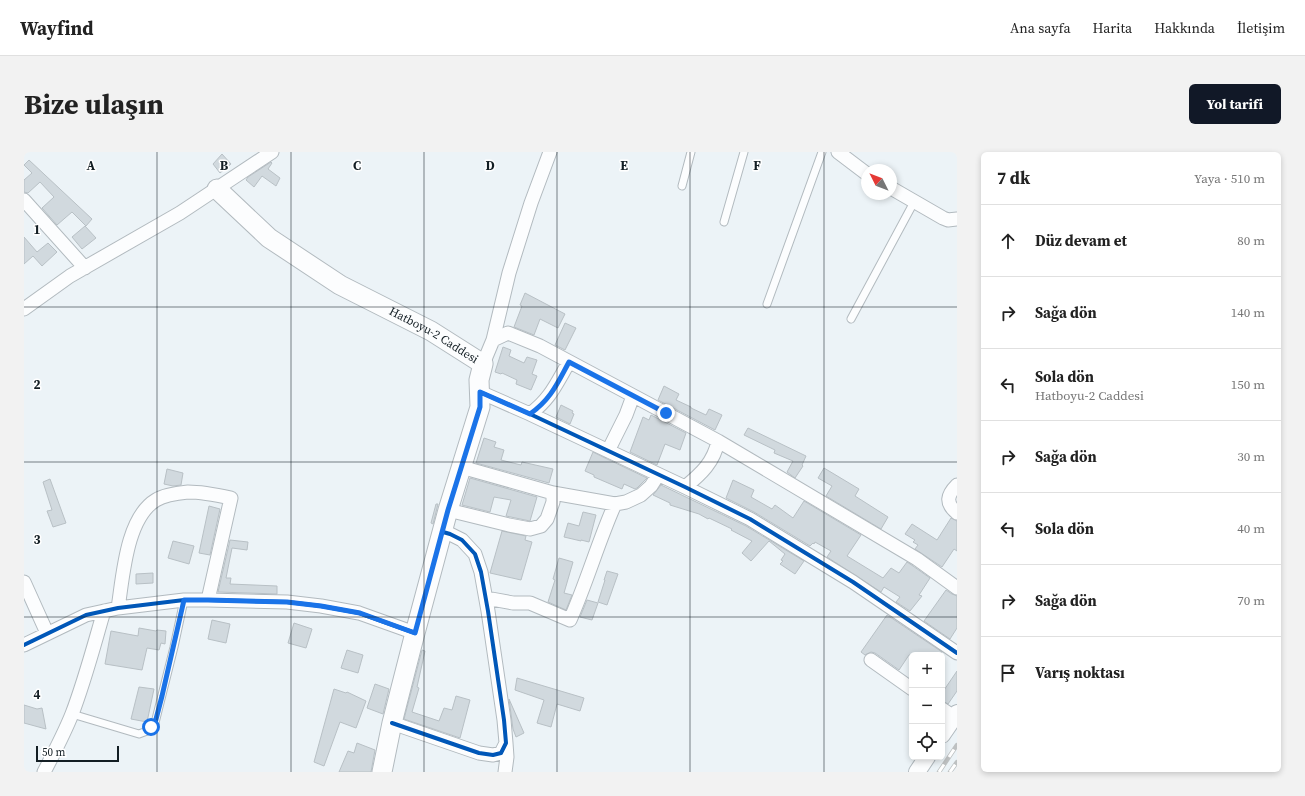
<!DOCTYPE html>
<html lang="tr">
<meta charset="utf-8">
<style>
:root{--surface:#fff;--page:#f2f2f2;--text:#222;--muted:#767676;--line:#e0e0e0;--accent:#111827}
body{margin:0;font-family:"Source Serif 4",serif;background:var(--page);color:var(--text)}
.controls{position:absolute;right:12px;bottom:12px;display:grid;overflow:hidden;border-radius:6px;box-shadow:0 2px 6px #0003}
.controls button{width:36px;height:36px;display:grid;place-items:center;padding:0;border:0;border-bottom:1px solid var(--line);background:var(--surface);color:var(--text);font:20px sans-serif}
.compass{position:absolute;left:837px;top:12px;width:36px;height:36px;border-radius:50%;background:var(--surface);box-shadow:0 2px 6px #0003;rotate:312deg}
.scale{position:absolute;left:12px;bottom:10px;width:83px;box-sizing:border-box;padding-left:4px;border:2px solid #131e24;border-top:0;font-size:11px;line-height:14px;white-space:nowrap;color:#131e24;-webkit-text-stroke:3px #fff;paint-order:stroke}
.stop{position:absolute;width:12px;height:12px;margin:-9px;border:3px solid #1a73e8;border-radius:50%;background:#fff}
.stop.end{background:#1a73e8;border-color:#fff;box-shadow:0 1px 4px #0008}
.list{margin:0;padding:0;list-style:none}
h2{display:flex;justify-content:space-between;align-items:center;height:52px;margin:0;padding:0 16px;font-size:17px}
h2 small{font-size:13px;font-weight:400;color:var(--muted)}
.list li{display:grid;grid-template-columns:26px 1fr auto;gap:12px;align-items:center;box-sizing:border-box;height:72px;padding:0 16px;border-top:1px solid var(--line)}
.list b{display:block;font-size:15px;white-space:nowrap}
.list p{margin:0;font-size:13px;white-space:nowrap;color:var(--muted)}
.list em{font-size:13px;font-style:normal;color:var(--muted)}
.icon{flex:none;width:22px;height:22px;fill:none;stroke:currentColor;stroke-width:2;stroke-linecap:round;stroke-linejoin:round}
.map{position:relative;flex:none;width:933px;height:620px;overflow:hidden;border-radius:6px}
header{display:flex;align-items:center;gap:24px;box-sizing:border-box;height:56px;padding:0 20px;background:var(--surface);border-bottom:1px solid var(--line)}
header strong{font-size:19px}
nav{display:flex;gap:22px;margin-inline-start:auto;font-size:14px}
.intro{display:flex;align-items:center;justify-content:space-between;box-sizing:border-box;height:96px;padding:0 24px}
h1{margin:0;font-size:28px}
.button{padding:10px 18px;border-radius:6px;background:var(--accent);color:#fff;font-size:14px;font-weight:700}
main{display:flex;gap:24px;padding:0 24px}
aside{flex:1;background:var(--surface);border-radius:6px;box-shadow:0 2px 6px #0003}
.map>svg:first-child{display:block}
.building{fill:#d1d9de;stroke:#b8c0c5}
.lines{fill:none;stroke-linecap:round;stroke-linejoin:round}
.service-casing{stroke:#b2babf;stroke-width:9}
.minor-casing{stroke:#b2babf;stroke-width:15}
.tertiary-casing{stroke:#b2babf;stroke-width:18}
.secondary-casing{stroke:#b2babf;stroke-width:21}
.service{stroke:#fcfdfe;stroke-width:7}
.minor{stroke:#fcfdfe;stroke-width:13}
.tertiary{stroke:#fcfdfe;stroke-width:16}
.secondary{stroke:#fcfdfe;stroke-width:19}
.rail-casing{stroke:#bec1c2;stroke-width:4.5}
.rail{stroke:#fff;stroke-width:3;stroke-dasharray:9;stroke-linecap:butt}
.cycleway-casing{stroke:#fff;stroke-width:6}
.cycleway{stroke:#0057b8;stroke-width:4}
.route{stroke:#1a73e8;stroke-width:5}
.grid{fill:none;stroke:#131e24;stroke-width:1;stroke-opacity:0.55}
.labels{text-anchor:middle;stroke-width:3;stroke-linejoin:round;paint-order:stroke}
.street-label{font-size:12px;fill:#131e24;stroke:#fff}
.grid-label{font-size:13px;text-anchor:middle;font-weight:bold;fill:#131e24;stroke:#fff;stroke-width:3;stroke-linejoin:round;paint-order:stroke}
</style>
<header>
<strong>Wayfind</strong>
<nav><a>Ana sayfa</a><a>Harita</a><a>Hakkında</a><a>İletişim</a></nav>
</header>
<div class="intro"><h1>Bize ulaşın</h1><a class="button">Yol tarifi</a></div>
<main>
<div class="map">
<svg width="933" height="620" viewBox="0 0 933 620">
<rect width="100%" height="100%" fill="#ecf3f7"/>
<path class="building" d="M 198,2 L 207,12 L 196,21 L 189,12 Z
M 5,8 L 68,67 L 62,74 L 48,60 L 33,73 L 18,56 L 30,45 L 16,30 L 4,41 L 0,40 L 0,28 L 8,21 L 0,13 Z
M 247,10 L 248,11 L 244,17 L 256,26 L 252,34 L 238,24 L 230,35 L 222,28 L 224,25 Z
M 61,74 L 72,86 L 58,97 L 48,85 Z
M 0,85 L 13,100 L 24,91 L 33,100 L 18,114 L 9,104 L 0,112 Z
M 501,141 L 541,162 L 534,176 L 516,167 L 510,183 L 490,175 L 498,154 L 496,153 Z
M 541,171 L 552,176 L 541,198 L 531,193 Z
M 479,195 L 487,198 L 485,204 L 500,211 L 503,205 L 513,208 L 508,222 L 513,224 L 507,238 L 492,232 L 493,228 L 478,221 L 477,222 L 471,220 Z
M 640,234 L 655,242 L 652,248 L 667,255 L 667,256 L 682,263 L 685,257 L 698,263 L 691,278 L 634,248 Z
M 537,253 L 549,259 L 548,261 L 550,262 L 546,272 L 532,265 Z
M 627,263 L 662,281 L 656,298 L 641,292 L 633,313 L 606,300 L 619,265 L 625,268 Z
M 724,276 L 782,304 L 778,313 L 779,314 L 771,326 L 763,320 L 769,309 L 750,301 L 751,298 L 720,283 Z
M 460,286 L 472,290 L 470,295 L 480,298 L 477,308 L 497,313 L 498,310 L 529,317 L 525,331 L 452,311 Z
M 569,300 L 581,306 L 623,326 L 613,336 L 611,337 L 600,332 L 598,337 L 570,325 L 570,323 L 561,319 Z
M 800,316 L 835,337 L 831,344 L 864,365 L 857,377 L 802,344 L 808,334 L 794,326 Z
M 143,317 L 159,321 L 157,333 L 149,334 L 140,332 Z
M 446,326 L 513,345 L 506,369 L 482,364 L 487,348 L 470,345 L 466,360 L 438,353 Z
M 26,327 L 42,371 L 29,375 L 23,359 L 28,358 L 19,330 Z
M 709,328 L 730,338 L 727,345 L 748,357 L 751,353 L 769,366 L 780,349 L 837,383 L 823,404 L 859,426 L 867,416 L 875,421 L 883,410 L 889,414 L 906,426 L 895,443 L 898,444 L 886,459 L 872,450 L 876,445 L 860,435 L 857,440 L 803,405 L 807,399 L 791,390 L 790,392 L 789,391 L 786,394 L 730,360 L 702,346 Z
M 637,333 L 722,374 L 780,409 L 771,422 L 756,412 L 759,409 L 757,408 L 761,402 L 745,389 L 727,409 L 718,401 L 728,389 L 707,378 L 708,377 L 685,366 L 684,367 L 675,362 L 646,353 L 646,351 L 629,343 Z
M 412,352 L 414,352 L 409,372 L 407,371 Z
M 185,354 L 196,357 L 186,403 L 175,401 Z
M 559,360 L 572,363 L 565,390 L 557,388 L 557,389 L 540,385 L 544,371 L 555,374 Z
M 927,366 L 933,369 L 933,399 L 930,397 L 918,415 L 891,397 L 894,393 L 889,390 L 891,388 L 881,382 L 888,372 L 913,388 Z
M 478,379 L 502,384 L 501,388 L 508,390 L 497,428 L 466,421 Z
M 206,388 L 224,390 L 223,398 L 208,396 L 202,426 L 207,426 L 206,432 L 253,434 L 253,442 L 194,440 Z
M 149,389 L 170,394 L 165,412 L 144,406 Z
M 535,406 L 549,410 L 540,441 L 548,443 L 542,458 L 524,450 L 531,428 L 529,427 Z
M 583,419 L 594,422 L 583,453 L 574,450 L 581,428 L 580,428 Z
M 129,421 L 129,431 L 112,432 L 112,422 Z
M 922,438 L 928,442 L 933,444 L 933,476 L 926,487 L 900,469 Z
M 563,448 L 574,451 L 568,468 L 556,465 Z
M 863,463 L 918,500 L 916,503 L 885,503 L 875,518 L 851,501 L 847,500 L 841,503 L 837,500 Z
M 188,468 L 206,472 L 202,491 L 184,487 Z
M 270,471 L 288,477 L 282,496 L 264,491 Z
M 115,476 L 132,479 L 133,478 L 142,479 L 141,492 L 137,491 L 135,498 L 123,496 L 118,518 L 81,512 L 87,479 L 114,484 Z
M 323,498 L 339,503 L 334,521 L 317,516 Z
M 398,498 L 401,499 L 393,535 L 395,536 L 388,560 L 415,569 L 420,556 L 428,558 L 432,544 L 446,548 L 436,586 L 380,567 Z
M 933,519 L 933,539 L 924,552 L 918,549 L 918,541 Z
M 493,526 L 560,546 L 556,559 L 533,552 L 527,575 L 513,571 L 520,548 L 491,538 Z
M 351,532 L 365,537 L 359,562 L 343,556 Z
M 115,535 L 130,537 L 123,570 L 107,567 Z
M 310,537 L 322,541 L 323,540 L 342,549 L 332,576 L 316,570 L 300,614 L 290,610 Z
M 485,547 L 500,581 L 492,585 L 489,577 Z
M 0,553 L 13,557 L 18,556 L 22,577 L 0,571 Z
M 333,591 L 351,598 L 347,620 L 315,620 L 324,599 L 330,601 Z"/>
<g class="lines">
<g class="service-casing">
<path id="service" d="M 658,34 L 667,0
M 700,70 L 720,0
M 743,152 L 798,0
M 827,167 L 890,50
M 48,562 L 115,582 L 123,579 L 131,571 L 150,495 L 160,448"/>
</g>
<g class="minor-casing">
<path id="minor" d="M 814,0 L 843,22
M 867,36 L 919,66 L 924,68 L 933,67
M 0,48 L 61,116
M 0,157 L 46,124 L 156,61 L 248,0
M 469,188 L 484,181 L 516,194 L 694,289 L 893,407 L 933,436
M 459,212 L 469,188 L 485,121 L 507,51 L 526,0
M 456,240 L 506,262 L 661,335 L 726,367 L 829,430 L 933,501
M 506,262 C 527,246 532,232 545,210
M 584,299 L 602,263 L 609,244
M 437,315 L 529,341
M 933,333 C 923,343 921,351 933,361
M 661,335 C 677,322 690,310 694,289
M 424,358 L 485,373 L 506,377 L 517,374 L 523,367 L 529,350 L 529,341 L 591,352 L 602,350 L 617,343 L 627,334 L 634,323
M 0,430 L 23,481
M 462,446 L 489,451 L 506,451 L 546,468 C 563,430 574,390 591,352
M 94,456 C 99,425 102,366 132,348 C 140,343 154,341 164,340 C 178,340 193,343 207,346 L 184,448
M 0,493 L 62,463 L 94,456 L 160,448 L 184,448 L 263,450 L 297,454 L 335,461 L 391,481
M 847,508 L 888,537
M 918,557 L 930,565
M 368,571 L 455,601 L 469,603 L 477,601 L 482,591 L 480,568 L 464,459 L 457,420 L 451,402 L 438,388 L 426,382 L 419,380
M 20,620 C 30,601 40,582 48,562 C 61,528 70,493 80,459
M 481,620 L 483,605 L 482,591"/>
</g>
<g class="tertiary-casing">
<path id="tertiary" d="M 918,583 L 933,561
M 893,620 L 903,605"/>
</g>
<g class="secondary-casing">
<g id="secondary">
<path id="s1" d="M 193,37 L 245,86 L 316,133 L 407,179 L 459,212 L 455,228 L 456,255 L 424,358 L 391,481 L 368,571 L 358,620"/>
</g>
</g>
<use href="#service" class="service"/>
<use href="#minor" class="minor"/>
<use href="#tertiary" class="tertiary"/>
<use href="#secondary" class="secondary"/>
<g class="rail-casing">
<path id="rail" d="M 915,620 L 933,593
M 926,620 L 933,610"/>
</g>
<use href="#rail" class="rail"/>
<g class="cycleway-casing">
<path id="cycleway" d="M 456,240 L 506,262 L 661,335 L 726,367 L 829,430 L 933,501
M 0,493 L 62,463 L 94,456 L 160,448 L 184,448 L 263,450 L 297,454 L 335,461 L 391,481
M 368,571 L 455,601 L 469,603 L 477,601 L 482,591 L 480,568 L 464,459 L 457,420 L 451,402 L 438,388 L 426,382 L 419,380"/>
</g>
<use href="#cycleway" class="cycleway"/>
</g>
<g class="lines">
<path class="route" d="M 127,575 L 131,571 L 138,544 L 160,448 L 184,448 L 263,450 L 297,454 L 336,461 L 391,481 L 424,358 L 456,255 L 456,240 L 506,262 C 527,247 533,232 545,210 L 642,261"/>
</g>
<path class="grid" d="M 133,0 L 133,620M 267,0 L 267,620M 400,0 L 400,620M 533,0 L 533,620M 666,0 L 666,620M 800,0 L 800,620M 0,155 L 933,155M 0,310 L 933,310M 0,465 L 933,465"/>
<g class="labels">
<g class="street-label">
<text dy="4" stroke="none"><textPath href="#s1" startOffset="263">Hatboyu-2 Caddesi</textPath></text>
</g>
</g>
<g class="grid-label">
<text x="67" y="18">A</text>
<text x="200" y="18">B</text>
<text x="333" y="18">C</text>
<text x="466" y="18">D</text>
<text x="600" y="18">E</text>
<text x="733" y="18">F</text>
<text x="13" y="82">1</text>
<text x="13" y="237">2</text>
<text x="13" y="392">3</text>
<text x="13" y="547">4</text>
</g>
</svg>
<div class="controls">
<button>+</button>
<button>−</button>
<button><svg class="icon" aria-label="locate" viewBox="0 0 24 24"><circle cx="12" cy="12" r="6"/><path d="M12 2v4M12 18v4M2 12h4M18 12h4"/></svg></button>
</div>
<svg class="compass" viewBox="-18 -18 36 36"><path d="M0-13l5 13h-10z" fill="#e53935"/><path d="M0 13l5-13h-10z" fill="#767676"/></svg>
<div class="scale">50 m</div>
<div class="stop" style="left:127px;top:575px"></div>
<div class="stop end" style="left:642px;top:261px"></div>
</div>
<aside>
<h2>7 dk<small>Yaya · 510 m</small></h2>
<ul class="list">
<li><svg class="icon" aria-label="ahead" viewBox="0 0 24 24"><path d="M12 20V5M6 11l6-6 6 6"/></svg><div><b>Düz devam et</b></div><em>80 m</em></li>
<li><svg class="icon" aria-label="right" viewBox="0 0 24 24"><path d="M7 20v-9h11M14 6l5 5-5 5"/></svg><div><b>Sağa dön</b></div><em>140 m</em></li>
<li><svg class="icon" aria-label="left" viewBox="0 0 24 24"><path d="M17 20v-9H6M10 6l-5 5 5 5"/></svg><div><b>Sola dön</b><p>Hatboyu-2 Caddesi</p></div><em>150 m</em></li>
<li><svg class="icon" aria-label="right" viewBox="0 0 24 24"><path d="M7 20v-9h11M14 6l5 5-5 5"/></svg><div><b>Sağa dön</b></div><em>30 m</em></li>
<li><svg class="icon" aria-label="left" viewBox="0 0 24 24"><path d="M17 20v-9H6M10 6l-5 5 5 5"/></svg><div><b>Sola dön</b></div><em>40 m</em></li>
<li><svg class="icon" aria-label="right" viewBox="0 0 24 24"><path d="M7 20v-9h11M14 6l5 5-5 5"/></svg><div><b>Sağa dön</b></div><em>70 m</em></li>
<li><svg class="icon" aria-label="arrive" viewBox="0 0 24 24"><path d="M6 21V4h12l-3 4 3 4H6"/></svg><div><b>Varış noktası</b></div></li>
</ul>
</aside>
</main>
